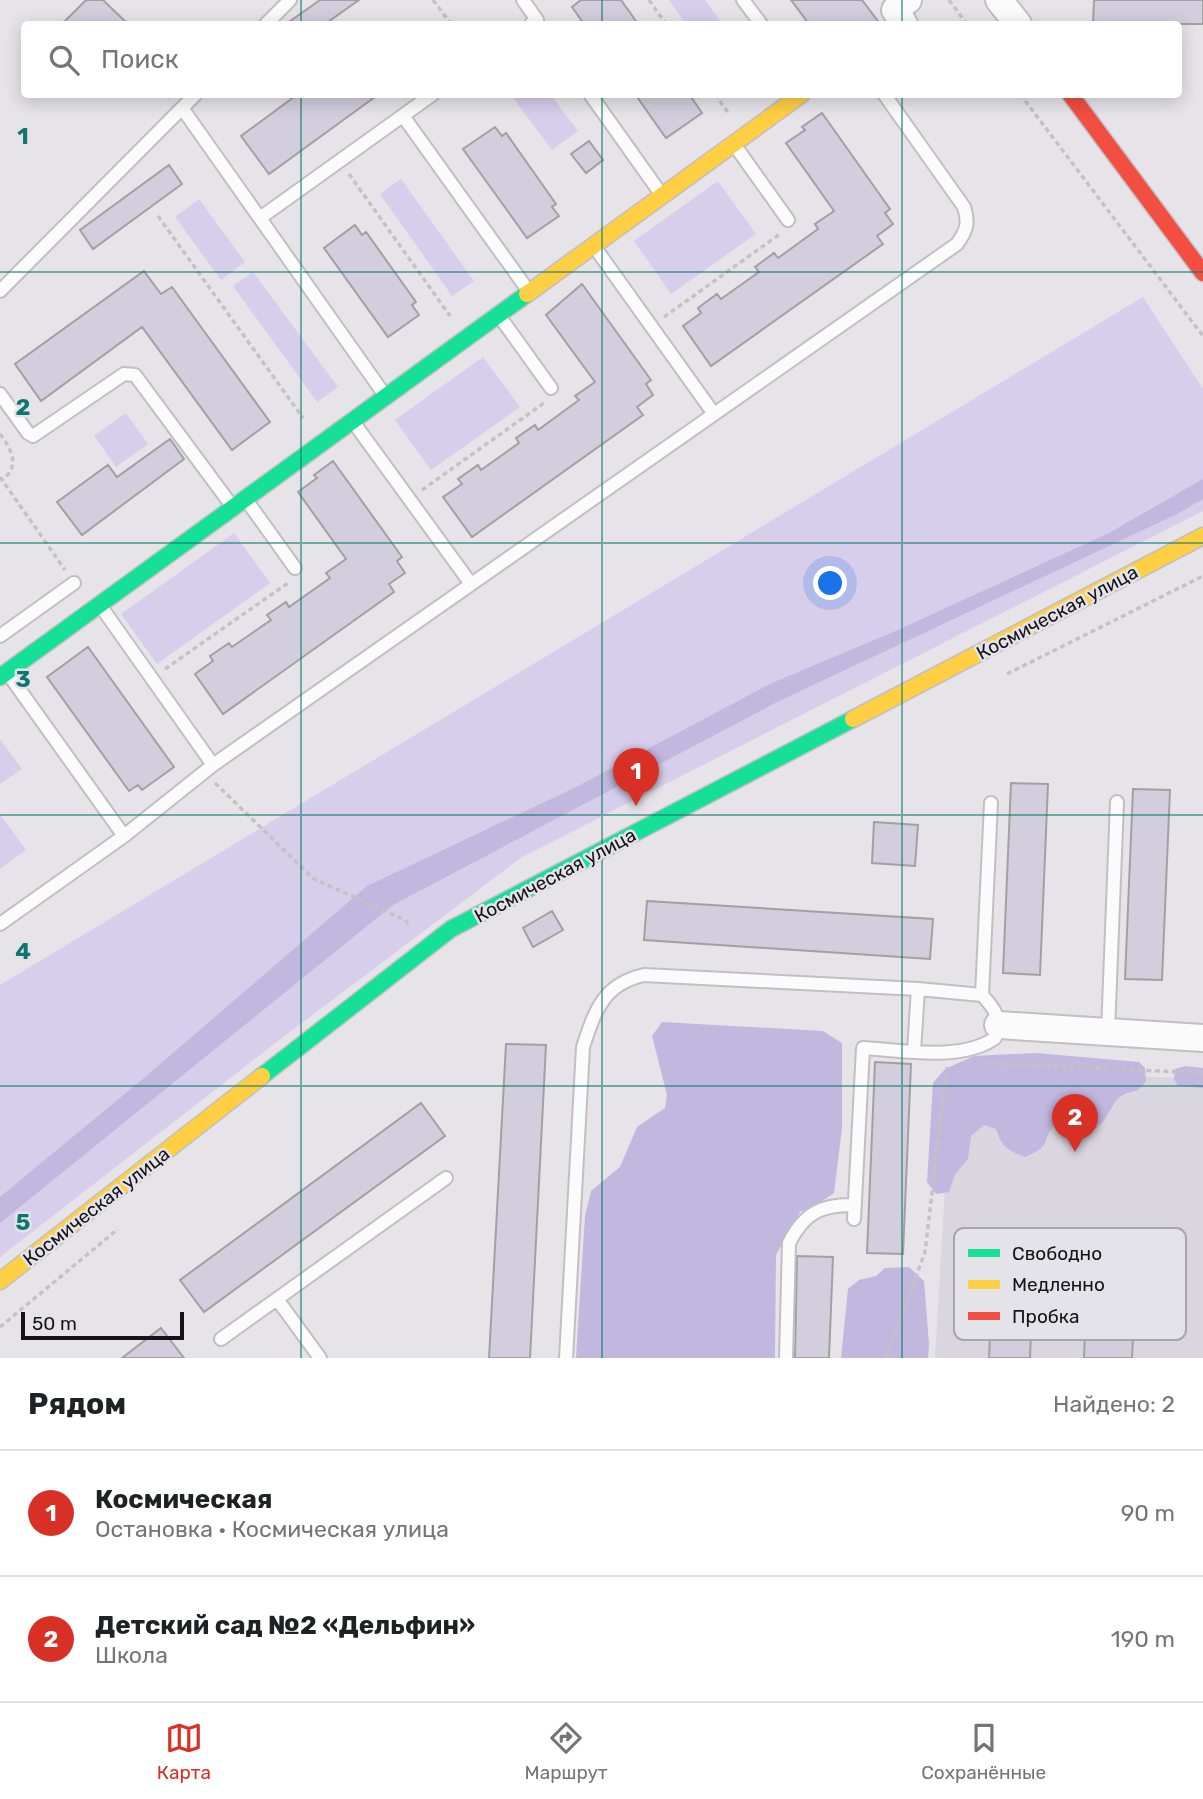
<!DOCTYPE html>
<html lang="ru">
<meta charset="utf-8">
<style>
:root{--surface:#fff;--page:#f6f6f6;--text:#202124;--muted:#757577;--line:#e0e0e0;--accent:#d93025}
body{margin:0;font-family:Rubik,sans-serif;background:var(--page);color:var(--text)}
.scale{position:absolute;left:21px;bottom:18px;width:163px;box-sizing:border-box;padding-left:7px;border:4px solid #141316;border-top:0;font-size:19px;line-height:24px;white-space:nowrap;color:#141316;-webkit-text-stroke:5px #e5e3ea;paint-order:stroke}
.you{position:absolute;left:831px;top:584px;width:24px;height:24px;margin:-18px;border:5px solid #fff;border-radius:50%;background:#1a73e8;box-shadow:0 0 0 10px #1a73e833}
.badge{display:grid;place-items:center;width:46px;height:46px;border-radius:50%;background:var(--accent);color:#fff;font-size:23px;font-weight:700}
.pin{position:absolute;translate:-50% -58px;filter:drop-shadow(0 2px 4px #0008)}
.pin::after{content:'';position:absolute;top:37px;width:24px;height:21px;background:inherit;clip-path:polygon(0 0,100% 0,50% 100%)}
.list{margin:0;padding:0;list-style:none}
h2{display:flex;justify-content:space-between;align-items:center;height:91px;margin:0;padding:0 28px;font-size:30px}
h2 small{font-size:23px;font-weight:400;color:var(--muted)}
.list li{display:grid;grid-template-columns:46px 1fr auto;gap:21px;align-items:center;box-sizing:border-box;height:126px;padding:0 28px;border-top:2px solid var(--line)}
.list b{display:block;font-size:26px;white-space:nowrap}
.list p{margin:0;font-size:23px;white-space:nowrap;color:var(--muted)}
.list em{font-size:23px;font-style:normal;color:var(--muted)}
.icon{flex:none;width:38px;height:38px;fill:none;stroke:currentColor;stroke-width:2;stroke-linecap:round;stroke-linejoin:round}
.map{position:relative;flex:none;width:1203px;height:1358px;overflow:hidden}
.search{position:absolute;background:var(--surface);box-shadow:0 4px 18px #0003;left:21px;right:21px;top:21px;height:77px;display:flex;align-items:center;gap:18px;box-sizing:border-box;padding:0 24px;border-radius:7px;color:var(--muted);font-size:26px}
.sheet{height:343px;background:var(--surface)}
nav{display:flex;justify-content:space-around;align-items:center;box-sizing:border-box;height:98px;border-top:2px solid var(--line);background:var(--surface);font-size:19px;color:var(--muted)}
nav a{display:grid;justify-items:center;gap:4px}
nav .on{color:var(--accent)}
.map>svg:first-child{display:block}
.built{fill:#d9d6e0}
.green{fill:#d6ceeb}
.forest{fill:#c2b7df}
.building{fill:#d2cedd;stroke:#a1a0a3;stroke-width:2}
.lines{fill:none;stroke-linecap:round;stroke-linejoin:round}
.lane-casing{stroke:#c0bfc3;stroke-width:16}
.street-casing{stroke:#c0bfc3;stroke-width:30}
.fast-casing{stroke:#c0bfc3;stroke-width:19}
.slow-casing{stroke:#c0bfc3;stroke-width:19}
.jam-casing{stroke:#c0bfc3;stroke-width:19}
.path{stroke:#c3c3c4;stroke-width:3.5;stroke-dasharray:5 3.5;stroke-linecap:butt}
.lane{stroke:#fbfbfc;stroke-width:12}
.street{stroke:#fbfbfc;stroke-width:26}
.fast{stroke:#16e098;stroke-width:16}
.slow{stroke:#ffcf43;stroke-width:16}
.jam{stroke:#f24e42;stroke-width:16}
.grid{fill:none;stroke:#0f766e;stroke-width:2;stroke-opacity:0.55}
.labels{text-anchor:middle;stroke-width:5;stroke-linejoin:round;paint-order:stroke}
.street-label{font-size:19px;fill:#141316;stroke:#e5e3ea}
.key{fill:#e5e3ea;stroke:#a6a5aa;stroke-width:2}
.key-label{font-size:19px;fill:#141316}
.grid-label{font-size:23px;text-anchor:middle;font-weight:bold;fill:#0f766e;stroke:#e5e3ea;stroke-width:5;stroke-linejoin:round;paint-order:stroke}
</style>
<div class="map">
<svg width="1203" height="1358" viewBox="0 0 1203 1358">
<rect width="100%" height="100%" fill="#e6e4e9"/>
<path class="built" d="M 952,1068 L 1203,1079 L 1203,1358 L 935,1358 Z"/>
<path class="green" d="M 669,0 L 705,0 L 722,24 L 686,24 Z
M 511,95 L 551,95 L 578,131 L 552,150 Z
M 401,179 L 474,281 L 452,296 L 380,194 Z
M 718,181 L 756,234 L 671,294 L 634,241 Z
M 199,199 L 245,262 L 221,280 L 175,217 Z
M 253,272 L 338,387 L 317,402 L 233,286 Z
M 1143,297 L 1203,389 L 1203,511 L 522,857 L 278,1041 L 0,1257 L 0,985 Z
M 483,357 L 520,407 L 431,470 L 395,420 Z
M 126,413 L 148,444 L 116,467 L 94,436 Z
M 234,533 L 270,583 L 157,664 L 121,614 Z
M 0,739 L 22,769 L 0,784 Z
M 0,814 L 26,850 L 0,869 Z"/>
<path class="forest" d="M 1203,479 L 1203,499 L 1175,515 L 779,701 L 393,905 L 0,1223 L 0,1197 L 144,1078 L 367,886 L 574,788 L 772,683 L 898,630 L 1109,533 Z
M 662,1022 L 823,1031 L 842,1043 L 842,1128 L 834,1193 L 815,1206 L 800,1212 L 776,1255 L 775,1358 L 576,1358 L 585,1216 L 591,1191 L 620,1167 L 637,1127 L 665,1108 L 667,1095 L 652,1036 Z
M 1036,1053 L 1139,1062 L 1145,1068 L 1146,1081 L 1138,1090 L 1124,1094 L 1117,1099 L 1103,1122 L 1093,1131 L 1056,1123 C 1040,1141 1054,1145 1025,1157 C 1007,1150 1002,1147 996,1129 L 984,1125 L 971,1136 L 968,1159 L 955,1174 L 949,1192 L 936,1194 L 927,1182 L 933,1083 L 945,1069 L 974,1056 Z
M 1185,1066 L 1203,1068 L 1203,1088 L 1178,1086 L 1174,1079 L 1175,1069 Z
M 909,1267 L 924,1281 L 929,1344 L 928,1358 L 841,1358 L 848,1289 L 859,1280 L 876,1276 L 885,1268 Z"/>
<path class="building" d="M 86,0 L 103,0 L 128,24 L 62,24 Z
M 320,0 L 359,0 L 325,24 L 286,24 Z
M 581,0 L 621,0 L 638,24 L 584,24 L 572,7 Z
M 791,0 L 862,0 L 880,24 L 809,24 Z
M 1094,0 L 1203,0 L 1203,24 L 1093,24 Z
M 298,94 L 379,94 L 269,174 L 241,136 Z
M 635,94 L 689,94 L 702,113 L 666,138 Z
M 822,113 L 890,209 L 885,213 L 893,224 L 877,236 L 883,244 L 711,366 L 683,326 L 701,313 L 698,308 L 717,294 L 721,299 L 759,272 L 755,267 L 774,253 L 778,258 L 818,229 L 815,224 L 834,211 L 786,143 L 805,130 L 802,127 Z
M 495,127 L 502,136 L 506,133 L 556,204 L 552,207 L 559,216 L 527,238 L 463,149 Z
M 589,141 L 603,160 L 586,173 L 571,154 Z
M 169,165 L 182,184 L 93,249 L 80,230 Z
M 355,225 L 362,235 L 366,232 L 416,302 L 412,305 L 419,315 L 388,337 L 324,248 Z
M 144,271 L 161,294 L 172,287 L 270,422 L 232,450 L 142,327 L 41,401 L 15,364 Z
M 582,284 L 651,380 L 646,384 L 653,395 L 637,407 L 643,415 L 472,537 L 443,497 L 462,484 L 458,479 L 478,465 L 481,470 L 519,443 L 516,438 L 535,425 L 538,430 L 579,400 L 575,396 L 595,382 L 546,315 Z
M 170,439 L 184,459 L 82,535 L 57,502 L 108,465 L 117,477 Z
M 333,461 L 402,557 L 397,561 L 405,573 L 389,584 L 394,592 L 223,714 L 195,674 L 213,661 L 210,656 L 229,643 L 232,647 L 271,620 L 267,615 L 286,602 L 289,607 L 330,578 L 326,573 L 346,559 L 298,492 L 317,478 L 314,475 Z
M 88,647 L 174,767 L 142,790 L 138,785 L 129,791 L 47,677 Z
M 1011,783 L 1048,784 L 1040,975 L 1003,973 Z
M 1133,789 L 1170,790 L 1162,980 L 1125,979 Z
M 874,822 L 918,825 L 915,866 L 872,863 Z
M 647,901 L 933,919 L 930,959 L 644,940 Z
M 552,911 L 563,930 L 533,947 L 523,928 Z
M 506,1044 L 546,1045 L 530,1358 L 489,1358 Z
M 875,1062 L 911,1064 L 903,1254 L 867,1253 Z
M 421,1103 L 445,1136 L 204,1312 L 180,1280 Z
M 994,1244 L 1035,1245 L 1033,1305 L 1087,1308 L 1089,1250 L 1137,1252 L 1132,1358 L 1084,1358 L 1085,1333 L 1031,1330 L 1030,1358 L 989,1358 Z
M 797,1256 L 833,1257 L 829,1358 L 795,1358 Z
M 161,1328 L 184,1358 L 122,1358 Z"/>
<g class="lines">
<g class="lane-casing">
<path id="lane" d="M 523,0 L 537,20 L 531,24
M 743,0 L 761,24
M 266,24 L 290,0
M 590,94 L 661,194
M 182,108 L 384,394
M 403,116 L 527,289
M 736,147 L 788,220
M 260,218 L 433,94
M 596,249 L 714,414
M 0,291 L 196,94
M 500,317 L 551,388
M 0,394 L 28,433 L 33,436 L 124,374 L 135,375 L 232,506
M 354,423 L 471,584
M 247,501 L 295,568
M 102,608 L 213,765
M 0,636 L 74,583
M 9,675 L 124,836
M 0,924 L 124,836 L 213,765 L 957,244 C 967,230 969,223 964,207 L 884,94
M 982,995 L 991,803
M 1108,1032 L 1117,802
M 854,1219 L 863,1048 C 902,1050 961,1062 995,1038 C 1000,1017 997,1011 982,995 L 918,989 L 914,1051
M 277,1299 L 320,1358
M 221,1339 L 446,1178
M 566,1358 L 583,1047 C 595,1011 603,984 644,975 L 918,989
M 786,1358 L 789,1243 C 804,1213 822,1204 855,1205"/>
</g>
<g class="street-casing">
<path id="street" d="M 999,0 L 1018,24
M 904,24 L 895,10 L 908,0
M 998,1025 L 1203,1038"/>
</g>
<g class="fast-casing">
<path id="fast" d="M 0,677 L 527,294
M 262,1076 L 451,929 L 853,719"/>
</g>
<g class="slow-casing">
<path id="slow" d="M 527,294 L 802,94
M 853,719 L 1203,536
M 0,1281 L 262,1076"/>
</g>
<g class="jam-casing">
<path id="jam" d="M 1070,94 L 1203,273"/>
</g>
<path class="path" d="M 433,0 L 451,24
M 649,0 L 666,24
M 949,0 L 967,24
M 715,94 L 729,114
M 1020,94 L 1203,336
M 349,174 L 450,316
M 158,216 L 303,418
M 664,317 L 780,234
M 0,434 C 11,449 21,466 2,480
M 0,477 L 65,570
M 422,490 L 544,403
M 165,669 L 288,583
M 1007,674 L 1203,576
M 215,783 L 314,879 L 405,920 L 409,925
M 985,1063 L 1203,1073
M 0,1327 L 118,1229
M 886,1358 L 925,1252 L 947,1067"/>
<use href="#lane" class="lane"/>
<use href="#street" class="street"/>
<use href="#fast" class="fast"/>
<use href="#slow" class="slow"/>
<use href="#jam" class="jam"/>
</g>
<path class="grid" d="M 301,0 L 301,24M 602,0 L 602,24M 902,0 L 902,24M 301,94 L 301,1358M 602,94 L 602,1358M 902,94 L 902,1358M 0,272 L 1203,272M 0,543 L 1203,543M 0,815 L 1203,815M 0,1086 L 1203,1086"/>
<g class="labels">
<g class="street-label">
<text transform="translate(1057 612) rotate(-28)" y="7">Космическая улица</text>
<text transform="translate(555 875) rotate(-28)" y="7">Космическая улица</text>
<text transform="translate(96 1206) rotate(-38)" y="7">Космическая улица</text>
</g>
</g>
<rect x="954" y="1228" width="232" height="112" rx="10" class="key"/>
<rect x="968" y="1249" width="32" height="8" fill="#16e098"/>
<rect x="968" y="1280" width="32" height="9" fill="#ffcf43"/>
<rect x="968" y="1312" width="32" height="8" fill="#f24e42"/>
<g class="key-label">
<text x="1012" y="1260">Свободно</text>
<text x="1012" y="1291">Медленно</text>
<text x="1012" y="1323">Пробка</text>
</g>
<g class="grid-label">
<text x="23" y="144">1</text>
<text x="23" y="415">2</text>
<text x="23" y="687">3</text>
<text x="23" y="959">4</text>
<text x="23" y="1230">5</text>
</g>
</svg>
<div class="scale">50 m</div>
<div class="you"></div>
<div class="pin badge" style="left:636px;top:806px">1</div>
<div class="pin badge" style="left:1075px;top:1152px">2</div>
<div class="search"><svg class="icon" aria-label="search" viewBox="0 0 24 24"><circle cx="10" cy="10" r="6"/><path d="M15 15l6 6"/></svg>Поиск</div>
</div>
<section class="sheet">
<h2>Рядом<small>Найдено: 2</small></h2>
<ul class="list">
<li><span class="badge">1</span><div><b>Космическая</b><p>Остановка · Космическая улица</p></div><em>90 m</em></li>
<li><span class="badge">2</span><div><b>Детский сад №2 «Дельфин»</b><p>Школа</p></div><em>190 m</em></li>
</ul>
</section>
<nav>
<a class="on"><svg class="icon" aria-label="map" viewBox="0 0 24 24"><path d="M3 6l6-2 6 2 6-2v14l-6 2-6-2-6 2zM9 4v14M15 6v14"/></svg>Карта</a>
<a><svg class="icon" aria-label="directions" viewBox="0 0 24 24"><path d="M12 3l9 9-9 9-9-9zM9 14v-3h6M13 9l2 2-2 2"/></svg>Маршрут</a>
<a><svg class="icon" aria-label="saved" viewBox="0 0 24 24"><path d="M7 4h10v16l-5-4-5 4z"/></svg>Сохранённые</a>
</nav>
